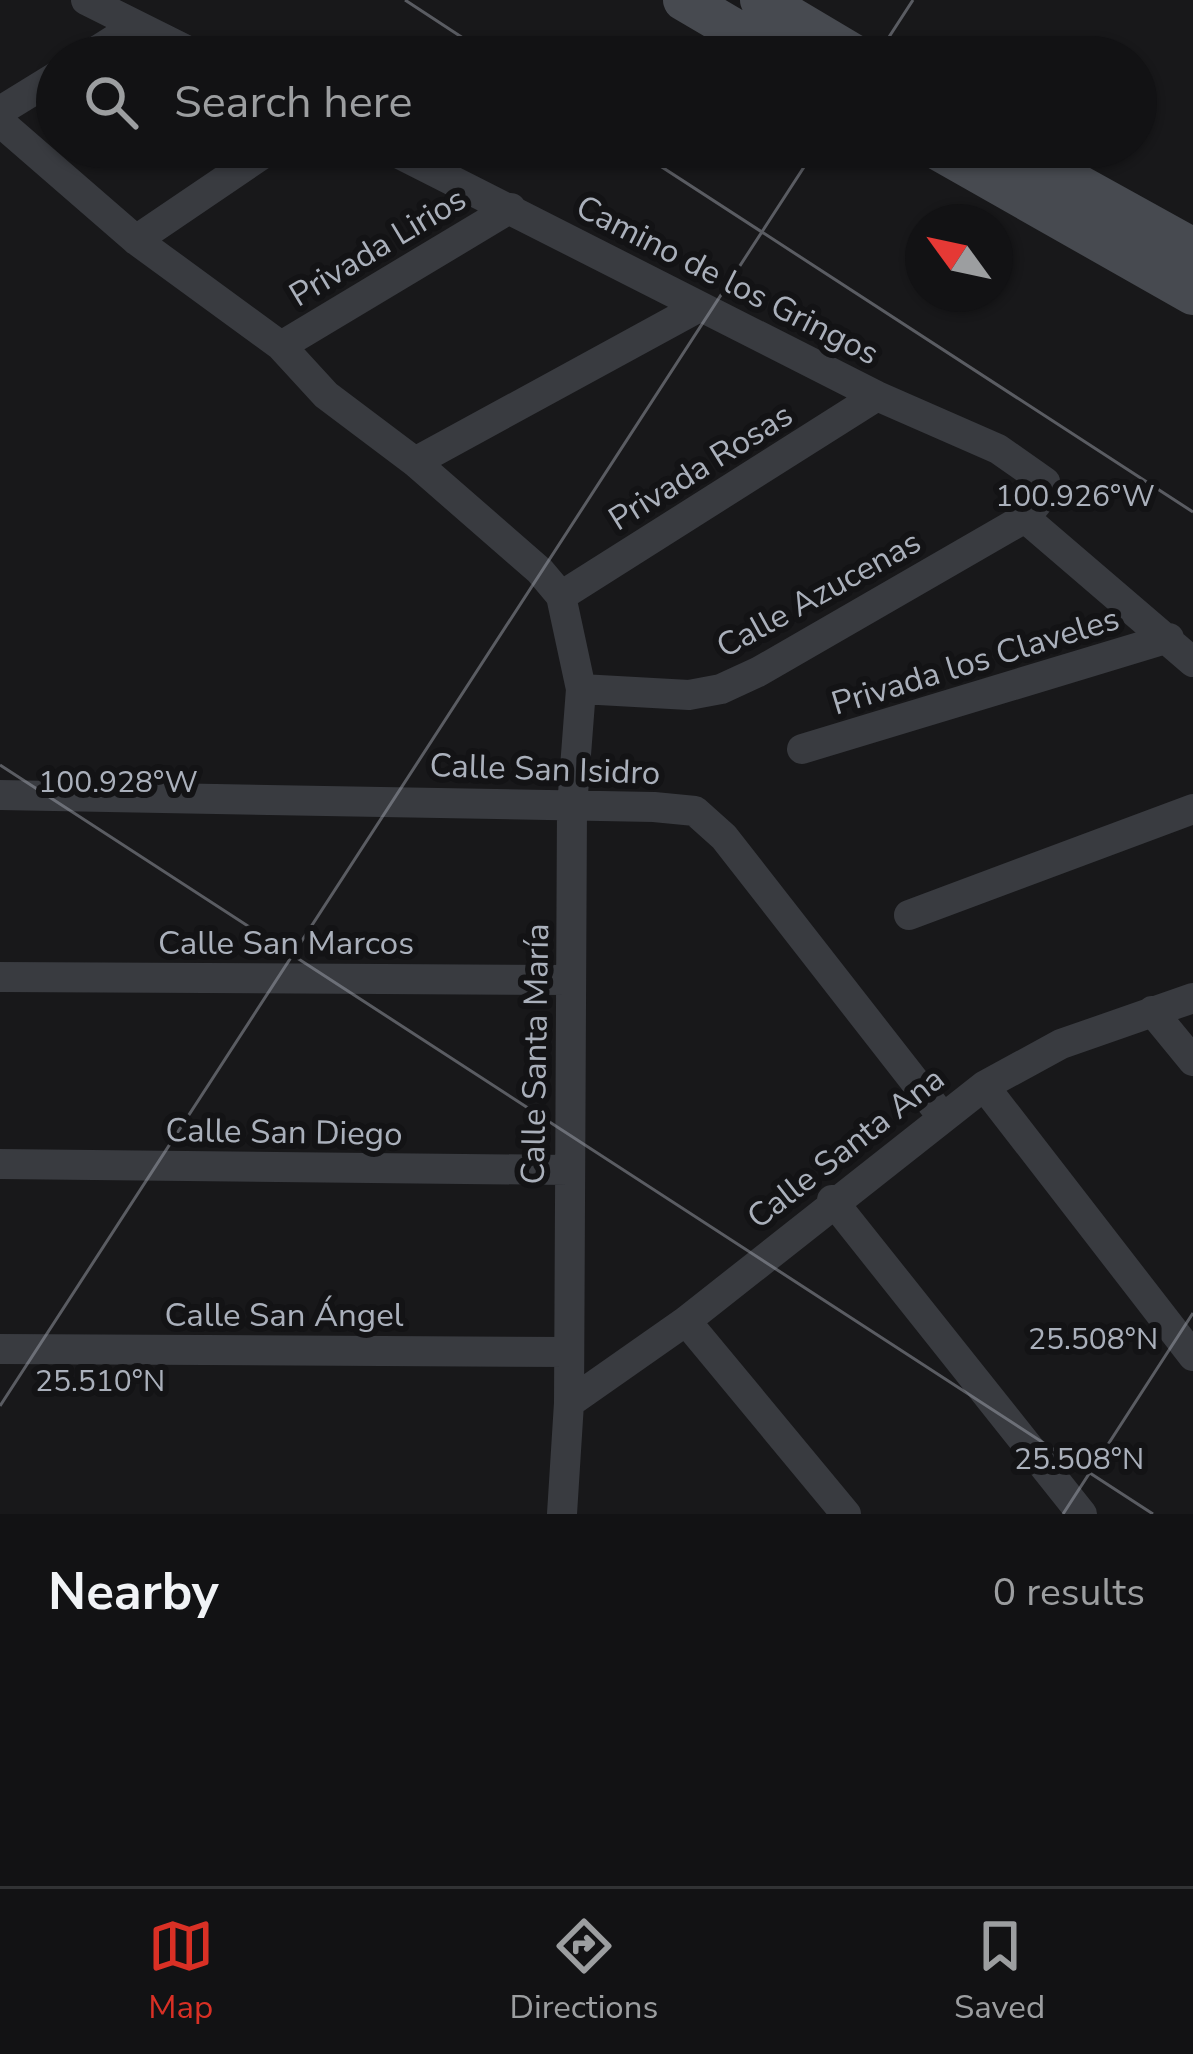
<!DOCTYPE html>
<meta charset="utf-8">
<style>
:root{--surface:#121214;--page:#1f2022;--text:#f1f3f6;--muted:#9c9ea0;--line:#313234;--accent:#d93025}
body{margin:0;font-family:"Nunito Sans",sans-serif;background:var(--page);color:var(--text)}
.compass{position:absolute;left:905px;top:204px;width:108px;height:108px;border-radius:50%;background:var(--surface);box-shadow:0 3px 9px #0004;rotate:303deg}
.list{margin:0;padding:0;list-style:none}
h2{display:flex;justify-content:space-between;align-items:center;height:156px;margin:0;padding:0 48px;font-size:51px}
h2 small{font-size:39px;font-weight:400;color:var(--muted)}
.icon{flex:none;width:66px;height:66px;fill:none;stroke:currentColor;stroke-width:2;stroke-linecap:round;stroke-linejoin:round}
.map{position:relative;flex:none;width:1193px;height:1514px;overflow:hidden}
.search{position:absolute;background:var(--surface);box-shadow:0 3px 9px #0004;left:36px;right:36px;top:36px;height:132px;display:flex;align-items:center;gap:30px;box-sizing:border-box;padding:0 42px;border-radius:66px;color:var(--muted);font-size:45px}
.sheet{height:372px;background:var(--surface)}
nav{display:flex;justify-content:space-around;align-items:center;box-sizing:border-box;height:168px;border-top:3px solid var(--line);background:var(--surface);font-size:33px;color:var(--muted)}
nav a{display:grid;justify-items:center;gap:6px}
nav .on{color:var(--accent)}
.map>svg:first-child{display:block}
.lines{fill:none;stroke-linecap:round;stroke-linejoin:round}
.minor{stroke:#393b40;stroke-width:30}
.secondary{stroke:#474a50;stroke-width:42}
.ticks{fill:none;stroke:#aab0bb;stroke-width:3;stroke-opacity:0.45}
.labels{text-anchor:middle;stroke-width:12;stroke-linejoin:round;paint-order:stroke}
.street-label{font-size:33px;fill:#aab0bb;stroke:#131315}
.ticks-label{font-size:30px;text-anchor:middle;fill:#aab0bb;stroke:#131315;stroke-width:12;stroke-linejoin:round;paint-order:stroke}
</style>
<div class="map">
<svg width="1193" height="1514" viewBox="0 0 1193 1514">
<rect width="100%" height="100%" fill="#18181a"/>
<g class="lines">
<path class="minor" d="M 86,0 L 200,57
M 87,57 L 136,26
M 0,111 L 57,76
M 0,122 L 136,240 L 281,346 L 326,395 L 415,462 L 540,571 L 561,596 L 581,689 L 572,807 L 569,1403 L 562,1514
M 386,147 L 877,396 L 998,449 L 1045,482 L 1042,497 L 1025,518 L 758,672 L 721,689 L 689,695 L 581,689
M 136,240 L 273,147
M 281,346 L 511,208
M 415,462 L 699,307
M 1025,518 L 1193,662
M 561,596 L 877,396
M 802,749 L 1169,638
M 0,795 L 654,807 L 695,811 L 724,837 L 941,1115
M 909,915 L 1193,809
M 0,977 L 571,980
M 1152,1011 L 1193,1061
M 984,1086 L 1193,1356
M 0,1164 L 568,1170
M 832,1200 L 1082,1514
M 686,1321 L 846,1514
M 0,1349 L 568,1352
M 569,1403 L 686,1321 L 984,1086 L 1061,1044 L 1193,998"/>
<path class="secondary" d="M 684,0 L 781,57
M 761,0 L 857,57
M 934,147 L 1193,294
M 1009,147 L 1193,249"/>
</g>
<path class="ticks" d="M 405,0 L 492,57M 876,57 L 913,0M 631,147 L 1193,512M 0,765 L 1153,1514M 0,1406 L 817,147M 1063,1514 L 1193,1313"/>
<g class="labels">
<g class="street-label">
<text transform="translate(377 246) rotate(-31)" y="12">Privada Lirios</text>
<text transform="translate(728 279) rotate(27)" y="12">Camino de los Gringos</text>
<text transform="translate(700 466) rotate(-32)" y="12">Privada Rosas</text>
<text transform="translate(818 593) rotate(-29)" y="12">Calle Azucenas</text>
<text transform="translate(975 660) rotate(-17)" y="12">Privada los Claveles</text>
<text transform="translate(545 768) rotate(2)" y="12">Calle San Isidro</text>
<text x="286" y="954">Calle San Marcos</text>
<text transform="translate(534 1054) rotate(-89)" y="12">Calle Santa María</text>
<text transform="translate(284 1131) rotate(1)" y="12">Calle San Diego</text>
<text transform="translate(845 1147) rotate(-38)" y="12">Calle Santa Ana</text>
<text x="284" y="1326">Calle San Ángel</text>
</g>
</g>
<g class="ticks-label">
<text x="1075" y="506">100.926°W</text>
<text x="118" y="792">100.928°W</text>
<text x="1093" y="1349">25.508°N</text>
<text x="100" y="1391">25.510°N</text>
<text x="1079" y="1469">25.508°N</text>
</g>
</svg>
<svg class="compass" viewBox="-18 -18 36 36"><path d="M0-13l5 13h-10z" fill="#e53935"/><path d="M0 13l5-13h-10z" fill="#9c9ea0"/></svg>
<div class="search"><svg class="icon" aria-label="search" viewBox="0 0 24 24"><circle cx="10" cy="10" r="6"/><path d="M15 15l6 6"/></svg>Search here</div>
</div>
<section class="sheet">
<h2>Nearby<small>0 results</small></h2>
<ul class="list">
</ul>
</section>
<nav>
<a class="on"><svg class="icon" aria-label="map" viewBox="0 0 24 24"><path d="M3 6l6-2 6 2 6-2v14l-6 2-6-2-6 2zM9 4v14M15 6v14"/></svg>Map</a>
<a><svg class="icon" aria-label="directions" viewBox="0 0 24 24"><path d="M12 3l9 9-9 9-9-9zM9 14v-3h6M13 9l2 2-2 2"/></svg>Directions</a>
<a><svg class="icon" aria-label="saved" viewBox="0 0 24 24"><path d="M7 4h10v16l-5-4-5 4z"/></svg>Saved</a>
</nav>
